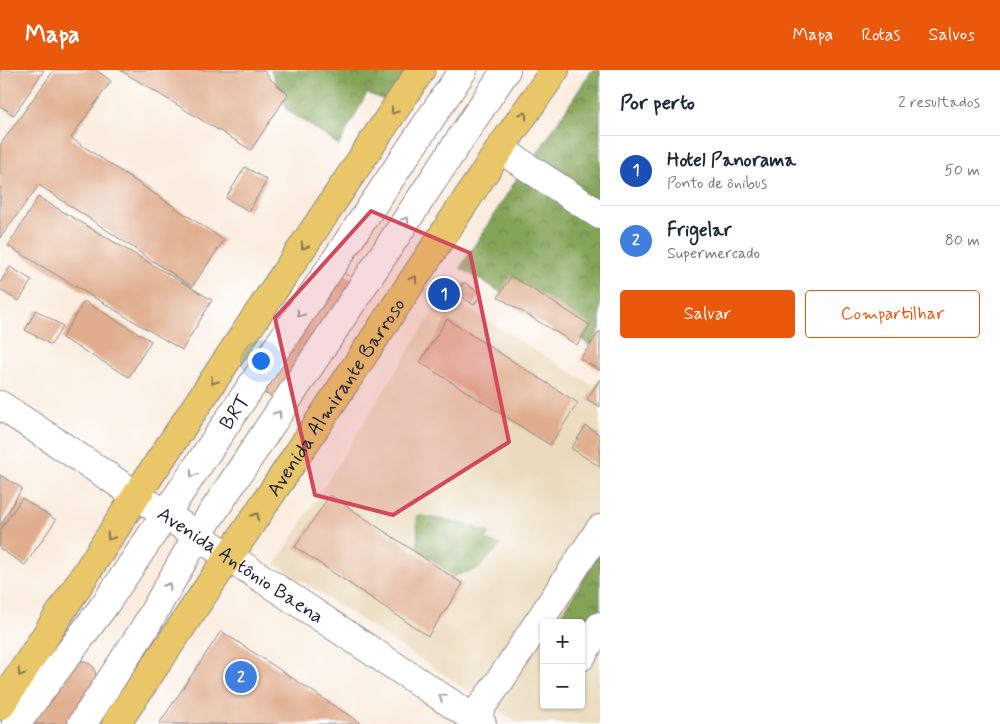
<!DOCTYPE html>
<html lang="pt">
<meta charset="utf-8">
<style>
:root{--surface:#fff;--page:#f2f2f3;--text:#1f2937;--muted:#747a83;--line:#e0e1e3;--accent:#ea580c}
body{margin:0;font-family:Mynerve,sans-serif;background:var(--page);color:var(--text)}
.controls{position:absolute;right:15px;bottom:15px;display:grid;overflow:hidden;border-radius:5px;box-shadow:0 1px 4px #0004}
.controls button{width:45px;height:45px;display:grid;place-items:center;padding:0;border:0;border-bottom:1px solid var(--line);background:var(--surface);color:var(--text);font:25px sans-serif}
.you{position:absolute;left:260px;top:290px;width:18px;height:18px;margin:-12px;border:4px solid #fff;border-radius:50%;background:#1a73e8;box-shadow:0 0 0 8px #1a73e833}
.badge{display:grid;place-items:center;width:32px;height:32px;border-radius:50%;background:var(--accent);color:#fff;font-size:16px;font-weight:700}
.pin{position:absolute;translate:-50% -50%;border:2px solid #fff;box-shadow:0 1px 5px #0006}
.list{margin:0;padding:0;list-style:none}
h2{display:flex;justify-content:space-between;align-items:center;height:65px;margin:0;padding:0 20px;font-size:21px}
h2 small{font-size:16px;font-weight:400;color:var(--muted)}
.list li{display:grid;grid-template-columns:32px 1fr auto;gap:15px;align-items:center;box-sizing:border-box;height:70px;padding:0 20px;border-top:1px solid var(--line)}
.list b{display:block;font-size:19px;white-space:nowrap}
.list p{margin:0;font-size:16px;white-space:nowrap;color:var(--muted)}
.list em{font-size:16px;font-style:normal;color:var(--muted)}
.actions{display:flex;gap:10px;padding:15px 20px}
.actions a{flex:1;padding:11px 0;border:1px solid var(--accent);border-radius:5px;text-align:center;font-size:18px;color:var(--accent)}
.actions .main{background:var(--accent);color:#fff}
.map{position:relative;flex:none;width:600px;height:654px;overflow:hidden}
header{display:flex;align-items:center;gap:30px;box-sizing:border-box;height:70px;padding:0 25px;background:var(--accent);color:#fff}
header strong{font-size:24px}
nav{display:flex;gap:28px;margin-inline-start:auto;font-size:18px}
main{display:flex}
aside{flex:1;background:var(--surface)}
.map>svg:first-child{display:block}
.built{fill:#ead9ba;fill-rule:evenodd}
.forest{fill:url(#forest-crowns);stroke:#53634a}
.building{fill:#e0ae8e}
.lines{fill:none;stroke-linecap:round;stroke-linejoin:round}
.minor-casing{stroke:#8e888d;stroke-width:30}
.highway-casing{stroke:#8e888d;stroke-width:30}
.minor{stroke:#fff;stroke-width:28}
.highway{stroke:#e9c769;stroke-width:28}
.oneway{stroke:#867452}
.oneway2{stroke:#9c9ca7}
.marked{fill:#d1495b;fill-opacity:0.2;stroke:#d1495b;stroke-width:4;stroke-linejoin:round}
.labels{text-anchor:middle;stroke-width:4;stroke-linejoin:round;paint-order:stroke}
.street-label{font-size:20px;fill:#22223b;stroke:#fff}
</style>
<header>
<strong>Mapa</strong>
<nav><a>Mapa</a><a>Rotas</a><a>Salvos</a></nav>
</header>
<main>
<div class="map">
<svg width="600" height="654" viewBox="0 0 600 654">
<defs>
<pattern id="forest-crowns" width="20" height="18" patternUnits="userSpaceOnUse" patternTransform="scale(1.25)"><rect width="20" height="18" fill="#84a458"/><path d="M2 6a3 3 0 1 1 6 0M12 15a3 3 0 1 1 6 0" fill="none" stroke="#6c854a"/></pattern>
</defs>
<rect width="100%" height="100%" fill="#fff"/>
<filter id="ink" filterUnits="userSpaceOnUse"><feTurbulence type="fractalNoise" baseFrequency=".02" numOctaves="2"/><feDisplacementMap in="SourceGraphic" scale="10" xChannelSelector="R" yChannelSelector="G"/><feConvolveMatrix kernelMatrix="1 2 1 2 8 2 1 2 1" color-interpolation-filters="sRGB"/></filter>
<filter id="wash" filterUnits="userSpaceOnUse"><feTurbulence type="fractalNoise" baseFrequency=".0096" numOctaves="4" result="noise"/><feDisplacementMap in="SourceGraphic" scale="20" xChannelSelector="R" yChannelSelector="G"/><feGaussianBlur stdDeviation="1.12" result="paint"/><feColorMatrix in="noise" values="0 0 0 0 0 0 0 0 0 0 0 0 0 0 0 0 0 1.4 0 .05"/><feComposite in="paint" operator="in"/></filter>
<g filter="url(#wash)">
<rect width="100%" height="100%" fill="#faeddf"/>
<path class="built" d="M 444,224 L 600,320 L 600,654 L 519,654 L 276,494 ZM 544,553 L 581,553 L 581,635 L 544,635 Z"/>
<path class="forest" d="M 271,0 L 407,0 L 389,32 L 367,23 L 339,75 L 287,40 Z
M 592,0 L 600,0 L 600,135 L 534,88 Z
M 521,102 L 600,156 L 600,259 L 590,275 L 460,198 Z
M 417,445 L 464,454 L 490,463 L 486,471 L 501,475 L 478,499 L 453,506 L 418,478 Z
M 600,482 L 600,540 L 581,569 L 581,553 L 557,553 Z"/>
<g id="blocks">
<path class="building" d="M 0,0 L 44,0 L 14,45 L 0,36 Z
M 54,0 L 96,0 L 111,11 L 71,68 L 224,170 L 192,217 L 39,115 L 0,168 L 0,75 Z
M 120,0 L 264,0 L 271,10 L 288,24 L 251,80 Z
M 245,97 L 267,110 L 249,141 L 226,128 Z
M 38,127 L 212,230 L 182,280 L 8,176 Z
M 10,197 L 32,210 L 19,231 L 0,220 L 0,213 Z
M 342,202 L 355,210 L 275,329 L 262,321 Z
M 511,206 L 590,255 L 577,275 L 498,227 Z
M 464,212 L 481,224 L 474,235 L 456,223 Z
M 84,231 L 151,271 L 129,307 L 62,268 Z
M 36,240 L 63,256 L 51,275 L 25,260 Z
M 447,249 L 578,333 L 550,375 L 420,292 Z
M 600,261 L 600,300 L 580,289 Z
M 600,309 L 600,337 L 587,329 Z
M 586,356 L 600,365 L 600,397 L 571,378 Z
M 0,405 L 22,418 L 0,456 Z
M 330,425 L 463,514 L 428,566 L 295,477 Z
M 22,428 L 56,450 L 25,495 L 0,479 L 0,460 Z
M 221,561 L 362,654 L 159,654 Z
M 83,591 L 90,594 L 94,598 L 96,606 L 94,614 L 74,654 L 24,654 L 75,593 Z"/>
</g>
</g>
<g filter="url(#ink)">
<use href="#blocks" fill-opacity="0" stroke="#8e888d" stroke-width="1"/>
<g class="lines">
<g class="minor-casing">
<g id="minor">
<path d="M 500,79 L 600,145"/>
<path id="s1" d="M 0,335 L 482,654"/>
<path d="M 581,587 L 600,556"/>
<path d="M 473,648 L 499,612 L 600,459"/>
<path id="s2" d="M 16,654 L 106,533 L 463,0"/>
<path d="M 82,654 L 144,559 L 197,466 L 506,0"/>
</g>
</g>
<g class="highway-casing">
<g id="highway">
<path d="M 0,636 L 136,426 L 421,0"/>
<path id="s3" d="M 116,654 L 283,406 L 500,79 L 555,0"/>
</g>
</g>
<use href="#minor" class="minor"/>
<use href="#highway" class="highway"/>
</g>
<defs><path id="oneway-chevron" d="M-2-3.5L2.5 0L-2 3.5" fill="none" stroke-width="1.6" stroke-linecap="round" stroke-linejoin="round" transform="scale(1.25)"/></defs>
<g class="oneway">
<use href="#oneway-chevron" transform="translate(394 41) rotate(124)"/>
<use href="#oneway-chevron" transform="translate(524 45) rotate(-55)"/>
<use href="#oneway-chevron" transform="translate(304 176) rotate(124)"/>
<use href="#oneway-chevron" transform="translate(414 209) rotate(-56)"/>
<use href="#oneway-chevron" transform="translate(214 311) rotate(124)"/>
<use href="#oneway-chevron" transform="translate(256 446) rotate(-56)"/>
<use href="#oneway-chevron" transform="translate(110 467) rotate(123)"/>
<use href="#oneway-chevron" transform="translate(21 603) rotate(123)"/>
</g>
<g class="oneway2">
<use href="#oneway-chevron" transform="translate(406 150) rotate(-56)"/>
<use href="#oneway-chevron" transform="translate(300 244) rotate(124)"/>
<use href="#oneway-chevron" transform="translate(278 344) rotate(-56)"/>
<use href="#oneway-chevron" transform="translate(193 404) rotate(124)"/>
<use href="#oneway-chevron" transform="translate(168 516) rotate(-60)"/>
<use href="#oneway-chevron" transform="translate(442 627) rotate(-147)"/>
</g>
</g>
<path class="marked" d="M 371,141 L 470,183 L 509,372 L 393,445 L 315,425 L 275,248 Z"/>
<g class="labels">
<g class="street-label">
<text dy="7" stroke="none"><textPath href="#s3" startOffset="394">Avenida Almirante Barroso</textPath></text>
<text dy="7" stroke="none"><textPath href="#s2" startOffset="381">BRT</textPath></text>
<text dy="7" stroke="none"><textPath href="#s1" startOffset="289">Avenida Antônio Baena</textPath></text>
</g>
</g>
</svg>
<div class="controls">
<button>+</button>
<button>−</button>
</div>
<div class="you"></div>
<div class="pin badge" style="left:444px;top:224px;background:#1a4fb4">1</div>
<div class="pin badge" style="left:241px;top:607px;background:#3f7fe0">2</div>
</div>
<aside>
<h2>Por perto<small>2 resultados</small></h2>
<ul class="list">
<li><span class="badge" style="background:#1a4fb4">1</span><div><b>Hotel Panorama</b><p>Ponto de ônibus</p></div><em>50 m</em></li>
<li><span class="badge" style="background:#3f7fe0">2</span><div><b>Frigelar</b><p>Supermercado</p></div><em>80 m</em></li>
</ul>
<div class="actions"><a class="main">Salvar</a><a>Compartilhar</a></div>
</aside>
</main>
